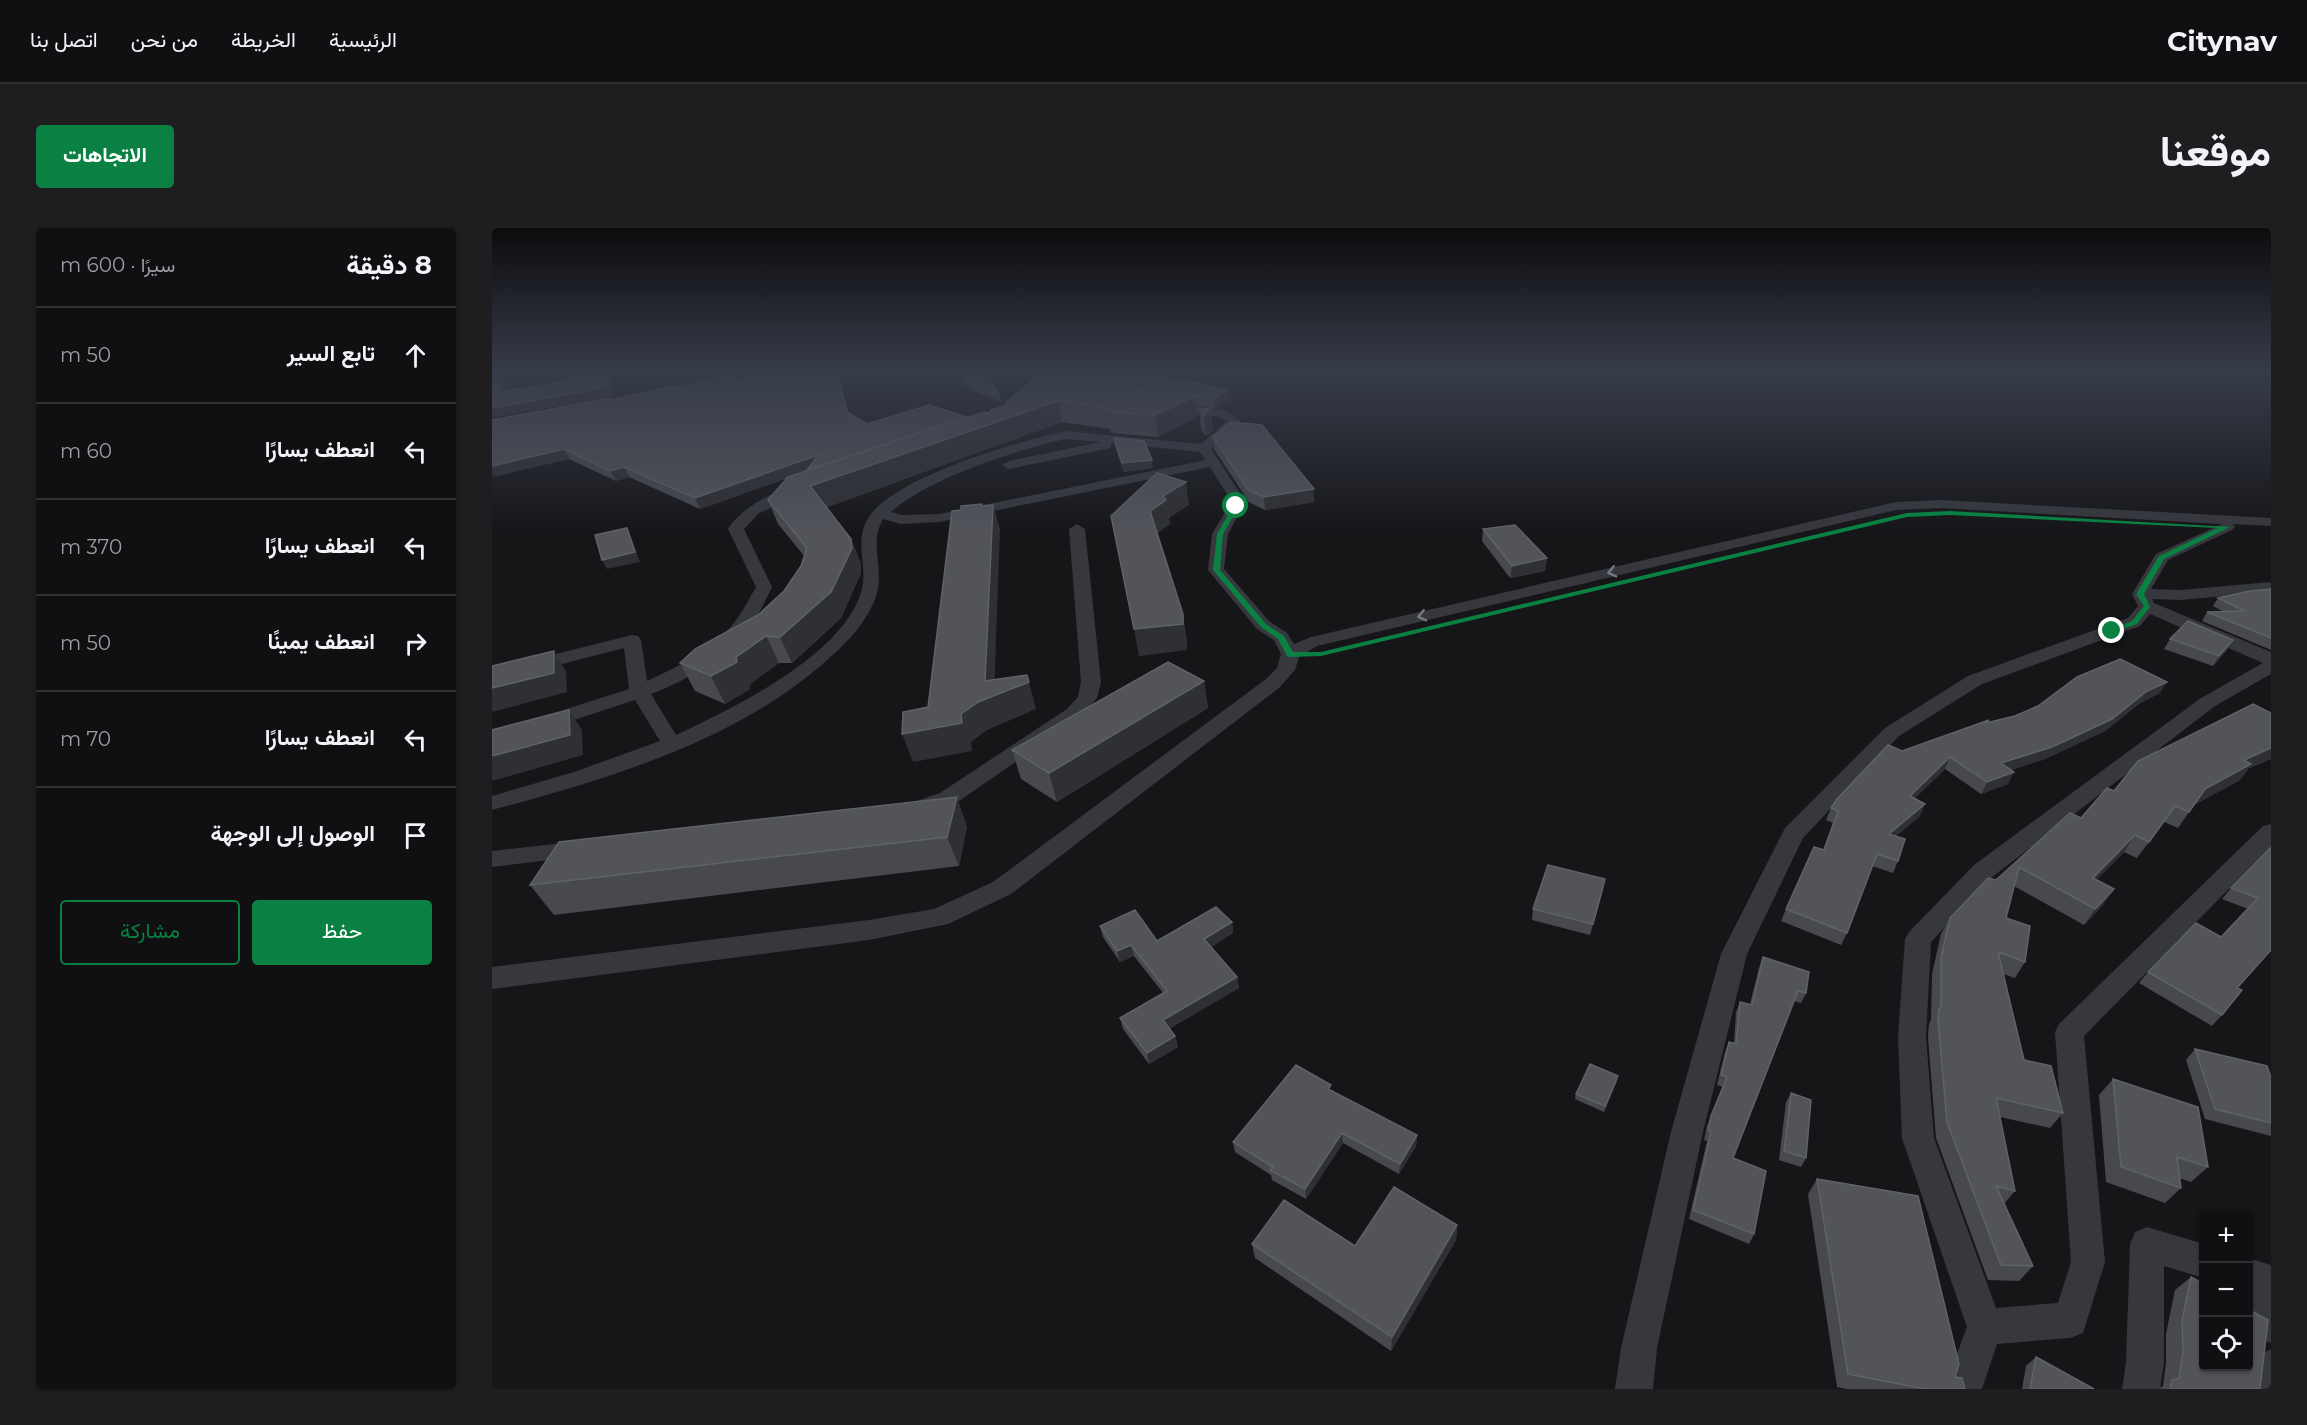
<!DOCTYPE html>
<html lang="ar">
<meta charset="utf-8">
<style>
:root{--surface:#101013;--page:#1e1e21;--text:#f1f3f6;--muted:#9c9da0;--line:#303033;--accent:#0b8043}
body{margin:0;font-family:Montserrat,Vazirmatn,sans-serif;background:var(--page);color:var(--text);direction:rtl}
.controls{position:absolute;right:18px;bottom:18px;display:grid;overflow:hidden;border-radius:6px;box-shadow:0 2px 4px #0004}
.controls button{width:54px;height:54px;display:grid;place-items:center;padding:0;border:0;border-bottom:2px solid var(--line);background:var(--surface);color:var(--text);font:30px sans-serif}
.stop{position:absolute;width:18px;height:18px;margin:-14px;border:4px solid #0b8043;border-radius:50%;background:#fff}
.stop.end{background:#0b8043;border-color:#fff;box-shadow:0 2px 6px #0008}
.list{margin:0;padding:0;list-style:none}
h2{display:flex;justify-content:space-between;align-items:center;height:78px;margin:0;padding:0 24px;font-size:26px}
h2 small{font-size:20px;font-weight:400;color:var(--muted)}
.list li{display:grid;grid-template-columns:39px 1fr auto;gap:18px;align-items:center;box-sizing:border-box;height:96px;padding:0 24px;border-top:2px solid var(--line)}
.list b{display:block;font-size:22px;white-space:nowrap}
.list em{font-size:20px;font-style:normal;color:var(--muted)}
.actions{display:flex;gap:12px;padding:18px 24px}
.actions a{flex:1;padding:14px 0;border:2px solid var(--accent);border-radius:6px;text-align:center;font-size:21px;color:var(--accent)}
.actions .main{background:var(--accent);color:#fff}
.icon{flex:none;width:33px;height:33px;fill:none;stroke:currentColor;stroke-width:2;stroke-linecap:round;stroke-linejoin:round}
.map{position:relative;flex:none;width:1779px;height:1161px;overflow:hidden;direction:ltr;border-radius:6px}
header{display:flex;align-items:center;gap:36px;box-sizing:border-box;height:84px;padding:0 30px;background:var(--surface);border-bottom:2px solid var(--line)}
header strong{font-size:28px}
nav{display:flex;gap:33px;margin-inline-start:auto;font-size:21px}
.intro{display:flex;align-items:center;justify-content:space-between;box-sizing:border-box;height:144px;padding:0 36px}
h1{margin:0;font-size:42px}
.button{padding:15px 27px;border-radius:6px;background:var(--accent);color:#fff;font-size:21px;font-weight:700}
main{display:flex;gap:36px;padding:0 36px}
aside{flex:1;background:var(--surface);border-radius:6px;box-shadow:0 2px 4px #0004}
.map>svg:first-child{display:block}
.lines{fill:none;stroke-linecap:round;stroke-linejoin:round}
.minor{fill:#37383e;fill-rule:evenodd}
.secondary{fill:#45474e;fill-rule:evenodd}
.wall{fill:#47494e}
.shaded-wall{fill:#2f3034}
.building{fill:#52545a;stroke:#5f6269;stroke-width:1.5}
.oneway{stroke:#757982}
.route{fill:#0b8043}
</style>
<header>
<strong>Citynav</strong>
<nav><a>الرئيسية</a><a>الخريطة</a><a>من نحن</a><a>اتصل بنا</a></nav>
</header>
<div class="intro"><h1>موقعنا</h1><a class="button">الاتجاهات</a></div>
<main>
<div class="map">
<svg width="1779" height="1161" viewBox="0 0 1779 1161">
<rect width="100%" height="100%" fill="#161619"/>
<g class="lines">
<path class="minor" d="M 243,143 L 259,143 L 211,159 L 205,156 Z
M 674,176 L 731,182 L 748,192 L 743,200 L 719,221 L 750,268 L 751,278 L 736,306 L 732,341 L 777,393 L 795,405 L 802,416 L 819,409 L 1404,274 L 1449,272 L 1779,290 L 1779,298 L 1741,296 L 1743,299 L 1740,302 L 1676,332 L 1659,361 L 1688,362 L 1779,354 L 1779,364 L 1688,372 L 1660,371 L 1662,375 L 1779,424 L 1779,446 L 1723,478 L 1500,649 L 1439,714 L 1434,809 L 1442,910 L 1504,1080 L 1566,1075 L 1579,1034 L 1563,804 L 1567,796 L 1771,598 L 1779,596 L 1779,618 L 1592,808 L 1613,1034 L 1591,1105 L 1578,1110 L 1505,1116 L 1490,1161 L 1452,1161 L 1475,1099 L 1410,910 L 1406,809 L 1413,711 L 1417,704 L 1482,637 L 1709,470 L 1771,435 L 1658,386 L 1648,398 L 1490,456 L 1407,508 L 1311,610 L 1255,726 L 1211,904 L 1165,1120 L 1161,1161 L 1123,1161 L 1129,1120 L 1179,904 L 1229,726 L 1293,600 L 1393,500 L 1476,448 L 1636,390 L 1646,378 L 1640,366 L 1664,326 L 1730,296 L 1449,280 L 1404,282 L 825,418 L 807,429 L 803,442 L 788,459 L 519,666 L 456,696 L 377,712 L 0,761 L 0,739 L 377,692 L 442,681 L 501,654 L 774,451 L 785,440 L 789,426 L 782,412 L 765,401 L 716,342 L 720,306 L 737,278 L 736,268 L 718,239 L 447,294 L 409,296 L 391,291 C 374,322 399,345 378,382 C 367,403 351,418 334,433 C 243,514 115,551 0,582 L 0,568 L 82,544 L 168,513 L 143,472 L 82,492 L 0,513 L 0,501 L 68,483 L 137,461 L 132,420 L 0,454 L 0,442 L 140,407 L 146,408 L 149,412 L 155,453 C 188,438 226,419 247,388 C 253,379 258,369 264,359 L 236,301 C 247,282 288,256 310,261 L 312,264 L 310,267 L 267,285 L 252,301 L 280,359 C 274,371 268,385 260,395 C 235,428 197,452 159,466 L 184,507 C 240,481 354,426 370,361 C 376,335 360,310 379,286 C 410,247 524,214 574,203 L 709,216 L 735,193 L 728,189 L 670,183 L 670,177 ZM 574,211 L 609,214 L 517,233 L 510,237 L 517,241 L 619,220 L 619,215 L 708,224 L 714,232 L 447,286 L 410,287 L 399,284 C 437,250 524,222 574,211 Z
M 585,296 L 593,301 L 609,454 L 605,470 L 589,489 L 464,575 L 427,587 L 419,585 L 416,580 L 419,575 L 448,565 L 575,481 L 586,469 L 589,454 L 577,301 Z
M 90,613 L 98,615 L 102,621 L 98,627 L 0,639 L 0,623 Z
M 1655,999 L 1712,1016 L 1712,1050 L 1672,1038 L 1672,1135 L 1668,1161 L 1630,1161 L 1634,1135 L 1638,1016 L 1643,1004 Z
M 1756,1030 L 1779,1037 L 1779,1115 L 1766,1110 C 1756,1084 1756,1057 1756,1030 Z
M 1779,1121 L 1779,1161 L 1759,1161 L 1760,1140 L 1766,1127 Z"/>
<path class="secondary" d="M 1766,143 L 1779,143 L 1779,149 L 1769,146 Z"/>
</g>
<path class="wall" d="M 467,143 L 492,143 L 508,168 L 509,174 L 477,161 Z
M 346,147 L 357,185 L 375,196 L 475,189 L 498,185 L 514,177 L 546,147 L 738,162 L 739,172 L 723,180 L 703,178 L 704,189 L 666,209 L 619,205 L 618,201 L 570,194 L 335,279 L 359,311 L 369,336 L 369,345 L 349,390 L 300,435 L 287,435 L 258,456 L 258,461 L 233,476 L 203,463 L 188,435 L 266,387 L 292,363 L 309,338 L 313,329 L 286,296 L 276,272 L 295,250 L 208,281 L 137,249 L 124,253 L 77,231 L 0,248 L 0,192 L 184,160 L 250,151 Z
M 707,180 L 718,181 L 721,203 L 714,208 L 709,201 Z
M 721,209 L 822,261 L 822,274 L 773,282 L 757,274 L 722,221 Z
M 622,210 L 661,240 L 632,244 L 623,218 Z
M 991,301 L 1055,330 L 1053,343 L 1018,350 L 990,313 Z
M 1779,361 L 1779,422 L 1710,393 L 1715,384 L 1732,384 L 1721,378 L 1726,370 Z
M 1678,411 L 1741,412 L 1735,422 L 1721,438 L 1672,421 Z
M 712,453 L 716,480 L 565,574 L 529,551 L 520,522 Z
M 1668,465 L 1648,475 L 1613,503 L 1553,531 L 1519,542 L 1516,556 L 1489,566 L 1453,541 L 1423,570 L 1428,588 L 1404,608 L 1406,633 L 1401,645 L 1380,638 L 1355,705 L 1349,717 L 1289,693 L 1294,681 L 1331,622 L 1341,595 L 1334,592 L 1339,580 L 1410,523 L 1495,495 Z
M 1756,541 L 1748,552 L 1702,577 L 1686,600 L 1672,594 L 1645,630 L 1632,624 L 1604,652 L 1611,677 L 1592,697 L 1522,658 L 1514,690 L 1533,734 L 1523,750 L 1511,746 L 1532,832 L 1571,885 L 1558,900 L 1508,889 L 1523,963 L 1512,976 L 1541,1038 L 1527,1053 L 1496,1052 L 1444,910 L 1436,809 L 1437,796 L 1439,792 L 1440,746 L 1449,706 L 1458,690 L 1504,652 L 1589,590 L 1622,563 Z
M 475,598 L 467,638 L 62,687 L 38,657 Z
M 1779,619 L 1745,760 L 1730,787 L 1720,798 L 1647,755 L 1656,744 L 1729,709 L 1756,681 L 1730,671 L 1739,660 Z
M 1111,662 L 1098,707 L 1040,692 L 1041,681 Z
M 740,694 L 741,705 L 719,719 L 745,749 L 747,760 L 678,800 L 683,808 L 686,819 L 657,836 L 631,801 L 628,790 L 671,765 L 642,728 L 628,734 L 611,709 L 608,698 L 665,713 Z
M 1271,729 L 1314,765 L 1309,775 L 1302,773 L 1241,930 L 1262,1006 L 1257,1016 L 1197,991 L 1215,913 L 1212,912 L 1215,898 L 1231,859 L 1225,857 L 1233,824 L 1237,814 L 1242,815 L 1244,784 L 1248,774 L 1258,776 L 1267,740 Z
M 1703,821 L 1779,849 L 1779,908 L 1713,891 L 1694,832 Z
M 1621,851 L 1716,939 L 1699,954 L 1687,950 L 1689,960 L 1673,975 L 1614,954 L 1607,867 Z
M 1125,853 L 1112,884 L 1083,871 L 1084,866 Z
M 839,863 L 925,907 L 924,918 L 907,946 L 851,915 L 814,971 L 780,952 L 779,947 L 743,924 L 741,914 Z
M 1299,865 L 1314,930 L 1309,939 L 1287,932 L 1294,874 Z
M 1325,951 L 1463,1149 L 1473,1161 L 1354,1161 L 1345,1159 L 1316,966 Z
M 965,997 L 964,1012 L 899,1123 L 763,1030 L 760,1016 L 863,1018 Z
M 1699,1049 L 1768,1161 L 1666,1161 L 1671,1158 L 1674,1135 L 1674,1106 L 1683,1062 Z
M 1544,1129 L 1602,1161 L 1530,1161 L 1534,1138 Z"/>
<path class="shaded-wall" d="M 115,143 L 118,143 L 122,168 L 0,190 L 0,180 Z
M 11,147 L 16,155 L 11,173 L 6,164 Z
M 346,147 L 349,156 L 359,194 L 355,184 Z
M 562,159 L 564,169 L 516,185 L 514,175 Z
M 738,162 L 739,172 L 723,180 L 722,170 Z
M 702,169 L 704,189 L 666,209 L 663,187 Z
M 566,173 L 570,194 L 328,282 L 318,258 Z
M 718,181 L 721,203 L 714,208 L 712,187 Z
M 72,221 L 77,231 L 1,249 L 0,248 L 0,238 Z
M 326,227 L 330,237 L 208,281 L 203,270 Z
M 660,232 L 661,240 L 632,244 L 630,235 Z
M 132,239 L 137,249 L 124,253 L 118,243 Z
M 694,254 L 697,277 L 677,290 L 678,296 L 662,308 L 658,283 L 671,268 Z
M 822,261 L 822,274 L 773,282 L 772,269 Z
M 501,277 L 508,301 L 502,468 L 537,454 L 544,481 L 495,502 L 479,514 L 480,523 L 421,534 L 410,506 L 469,486 L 486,474 L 493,453 Z
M 135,300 L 139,309 L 148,334 L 115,341 L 110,332 Z
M 359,311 L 369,336 L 369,345 L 349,390 L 300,435 L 288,409 Z
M 1055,330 L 1053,343 L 1018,350 L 1020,338 Z
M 691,386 L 695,412 L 695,422 L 647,428 L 642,401 Z
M 274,408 L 287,435 L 258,456 L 258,461 L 233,476 L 219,448 Z
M 1741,412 L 1735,422 L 1721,438 L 1727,428 Z
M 62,423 L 74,443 L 75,464 L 0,484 L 0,460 Z
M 712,453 L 716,480 L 565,574 L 557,545 Z
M 1675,454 L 1668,465 L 1648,475 L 1613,503 L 1553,531 L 1503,547 L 1509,535 Z
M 77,482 L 90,502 L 91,527 L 0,553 L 0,528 Z
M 1779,520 L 1779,531 L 1756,541 L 1748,552 L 1702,577 L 1713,561 L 1752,532 Z
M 1458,529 L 1453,541 L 1413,580 L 1418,568 Z
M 1522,544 L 1516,556 L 1489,566 L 1495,554 Z
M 465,569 L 475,598 L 467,638 L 455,609 Z
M 1433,576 L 1428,588 L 1392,618 L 1397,606 Z
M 1643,607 L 1632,624 L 1590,666 L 1601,650 Z
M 1113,651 L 1111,662 L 1098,707 L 1101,696 Z
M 1622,661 L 1611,677 L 1592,697 L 1603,681 Z
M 740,694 L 741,705 L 714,722 L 712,711 Z
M 639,717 L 642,728 L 628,734 L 625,723 Z
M 745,749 L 747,760 L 674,803 L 671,792 Z
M 683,808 L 686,819 L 657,836 L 655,825 Z
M 850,905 L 851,915 L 814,971 L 813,961 Z
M 925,907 L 924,918 L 907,946 L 908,936 Z
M 965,997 L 964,1012 L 899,1123 L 900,1109 Z"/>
<path class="building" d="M 77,143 L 115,143 L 117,159 L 0,180 L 0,148 L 11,147 L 6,164 L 78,153 Z
M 282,143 L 334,143 L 346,147 L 355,184 L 375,196 L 437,177 L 475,189 L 315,242 L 326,227 L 203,270 L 132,239 L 118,243 L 72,221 L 0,238 L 0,192 L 119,170 L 119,172 L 180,158 L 184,160 L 233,148 L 250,151 Z
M 469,143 L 492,143 L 508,168 L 476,156 Z
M 603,143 L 644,143 L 738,162 L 722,170 L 607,157 L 562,159 L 514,175 L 546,147 L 596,148 Z
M 605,159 L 702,169 L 663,187 L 615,184 L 614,180 L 566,173 L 318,258 L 359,311 L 360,320 L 339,364 L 288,409 L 274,408 L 244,429 L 245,434 L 219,448 L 188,435 L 203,421 L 266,387 L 292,363 L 309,338 L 315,320 L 276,272 L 296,249 L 492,184 L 498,185 L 499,182 L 565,160 Z
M 707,180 L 718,181 L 712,187 Z
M 739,194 L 770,197 L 822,261 L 772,269 L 756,262 L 721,209 Z
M 622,210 L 652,213 L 660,232 L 630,235 Z
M 665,245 L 694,254 L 671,268 L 674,272 L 658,283 L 691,386 L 691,396 L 642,401 L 619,288 Z
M 490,276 L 490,278 L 501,277 L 493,453 L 535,447 L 537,454 L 486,474 L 469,486 L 470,495 L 410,506 L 411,484 L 436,479 L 460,283 L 469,282 L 469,278 Z
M 1023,297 L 1055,330 L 1020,338 L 991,301 Z
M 135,300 L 143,324 L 110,332 L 103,307 Z
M 1779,361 L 1779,410 L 1715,384 L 1753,383 L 1726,370 L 1758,363 Z
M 1696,393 L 1741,412 L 1727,428 L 1678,411 Z
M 62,423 L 62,445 L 0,460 L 0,438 Z
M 1628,431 L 1675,454 L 1655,463 L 1620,491 L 1560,519 L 1509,535 L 1522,544 L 1495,554 L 1458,529 L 1418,568 L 1433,576 L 1397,606 L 1413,611 L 1406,633 L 1385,626 L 1355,705 L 1294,681 L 1322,619 L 1332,622 L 1346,583 L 1339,580 L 1345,571 L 1396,517 L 1410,523 L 1497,492 L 1494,495 L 1523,488 L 1546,478 L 1585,449 Z
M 676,434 L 712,453 L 557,545 L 520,522 Z
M 1761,476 L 1779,485 L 1779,520 L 1752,532 L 1759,536 L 1713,561 L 1697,584 L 1683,578 L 1657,614 L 1643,607 L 1601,650 L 1622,661 L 1603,681 L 1527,639 L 1514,690 L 1538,698 L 1533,734 L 1506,724 L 1532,832 L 1559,838 L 1571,885 L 1504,870 L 1523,963 L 1504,958 L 1541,1038 L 1509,1037 L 1455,894 L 1446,793 L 1447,780 L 1449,780 L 1449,730 L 1458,690 L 1496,650 L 1504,652 L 1578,585 L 1589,590 L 1615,560 L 1622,563 L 1646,533 Z
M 77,482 L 78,507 L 0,528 L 0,502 Z
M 465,569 L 455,609 L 38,657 L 67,614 Z
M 1779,619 L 1779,722 L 1745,760 L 1750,762 L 1730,787 L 1656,744 L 1704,695 L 1729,709 L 1766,670 L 1739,660 Z
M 1056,637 L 1113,651 L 1101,696 L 1041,681 Z
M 724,679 L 740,694 L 712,711 L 745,749 L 671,792 L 683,808 L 655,825 L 628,790 L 675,763 L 639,717 L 625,723 L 608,698 L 643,682 L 665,713 Z
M 1271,729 L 1317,744 L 1314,765 L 1306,763 L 1241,930 L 1274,943 L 1262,1006 L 1201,982 L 1219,904 L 1216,902 L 1219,888 L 1235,849 L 1229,847 L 1237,814 L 1244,816 L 1248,774 L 1260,777 Z
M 1703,821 L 1775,838 L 1779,849 L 1779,895 L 1723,881 Z
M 1098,836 L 1126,848 L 1113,878 L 1084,866 Z
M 804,837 L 839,857 L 836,861 L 925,907 L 908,936 L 850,905 L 813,961 L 778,942 L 781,939 L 741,914 Z
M 1621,851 L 1706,879 L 1716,939 L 1685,929 L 1689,960 L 1629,939 Z
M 1299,865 L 1319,872 L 1314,930 L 1292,923 Z
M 1325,951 L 1426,968 L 1467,1136 L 1463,1149 L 1470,1150 L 1473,1161 L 1433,1161 L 1356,1146 Z
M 902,959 L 965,997 L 900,1109 L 760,1016 L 792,972 L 863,1018 Z
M 1699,1049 L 1712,1056 L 1712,1138 L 1756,1138 L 1756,1081 L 1776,1092 L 1768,1161 L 1678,1161 L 1680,1152 L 1687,1150 L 1691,1123 L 1690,1093 Z
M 1544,1129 L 1602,1161 L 1538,1161 Z"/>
<defs><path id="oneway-chevron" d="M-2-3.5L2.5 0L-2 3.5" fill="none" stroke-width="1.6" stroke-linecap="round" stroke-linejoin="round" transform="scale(1.5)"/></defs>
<g class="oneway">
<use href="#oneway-chevron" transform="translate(1120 344) rotate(167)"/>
<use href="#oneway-chevron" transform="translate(930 388) rotate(167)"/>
</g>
<linearGradient id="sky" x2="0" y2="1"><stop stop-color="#0c0c0e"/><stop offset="0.47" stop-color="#363c49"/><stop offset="1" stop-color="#363c49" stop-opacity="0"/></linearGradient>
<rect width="1779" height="305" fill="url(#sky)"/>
<path class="route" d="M 742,277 L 747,278 L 731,306 L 728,342 L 774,396 L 792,408 L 801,424 L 829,424 L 1415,285 L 1458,283 L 1738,299 L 1672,331 L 1652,366 L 1658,379 L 1645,396 L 1620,405 L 1616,403 L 1618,401 L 1640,393 L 1652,378 L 1644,366 L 1667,328 L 1726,300 L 1458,287 L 1415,289 L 829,428 L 798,429 L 795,428 L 786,411 L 769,399 L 721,342 L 725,306 Z"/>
</svg>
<div class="controls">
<button>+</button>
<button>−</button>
<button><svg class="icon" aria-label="locate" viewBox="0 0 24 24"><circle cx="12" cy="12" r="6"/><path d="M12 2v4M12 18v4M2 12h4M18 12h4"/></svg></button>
</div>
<div class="stop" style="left:744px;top:278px"></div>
<div class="stop end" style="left:1620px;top:403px"></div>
</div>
<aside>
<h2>8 دقيقة<small>سيرًا · 600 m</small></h2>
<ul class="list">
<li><svg class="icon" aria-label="ahead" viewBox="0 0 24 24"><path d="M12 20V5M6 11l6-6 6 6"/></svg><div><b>تابع السير</b></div><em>50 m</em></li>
<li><svg class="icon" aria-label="left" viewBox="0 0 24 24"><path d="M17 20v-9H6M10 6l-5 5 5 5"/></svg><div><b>انعطف يسارًا</b></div><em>60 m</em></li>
<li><svg class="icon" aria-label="left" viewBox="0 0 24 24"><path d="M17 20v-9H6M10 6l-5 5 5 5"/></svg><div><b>انعطف يسارًا</b></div><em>370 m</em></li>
<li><svg class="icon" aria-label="right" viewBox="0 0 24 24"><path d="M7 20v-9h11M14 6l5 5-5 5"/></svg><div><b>انعطف يمينًا</b></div><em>50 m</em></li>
<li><svg class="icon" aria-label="left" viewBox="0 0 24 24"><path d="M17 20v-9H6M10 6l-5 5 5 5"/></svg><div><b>انعطف يسارًا</b></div><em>70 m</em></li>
<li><svg class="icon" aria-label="arrive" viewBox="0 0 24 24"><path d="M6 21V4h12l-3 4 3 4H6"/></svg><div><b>الوصول إلى الوجهة</b></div></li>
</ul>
<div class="actions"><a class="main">حفظ</a><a>مشاركة</a></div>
</aside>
</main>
